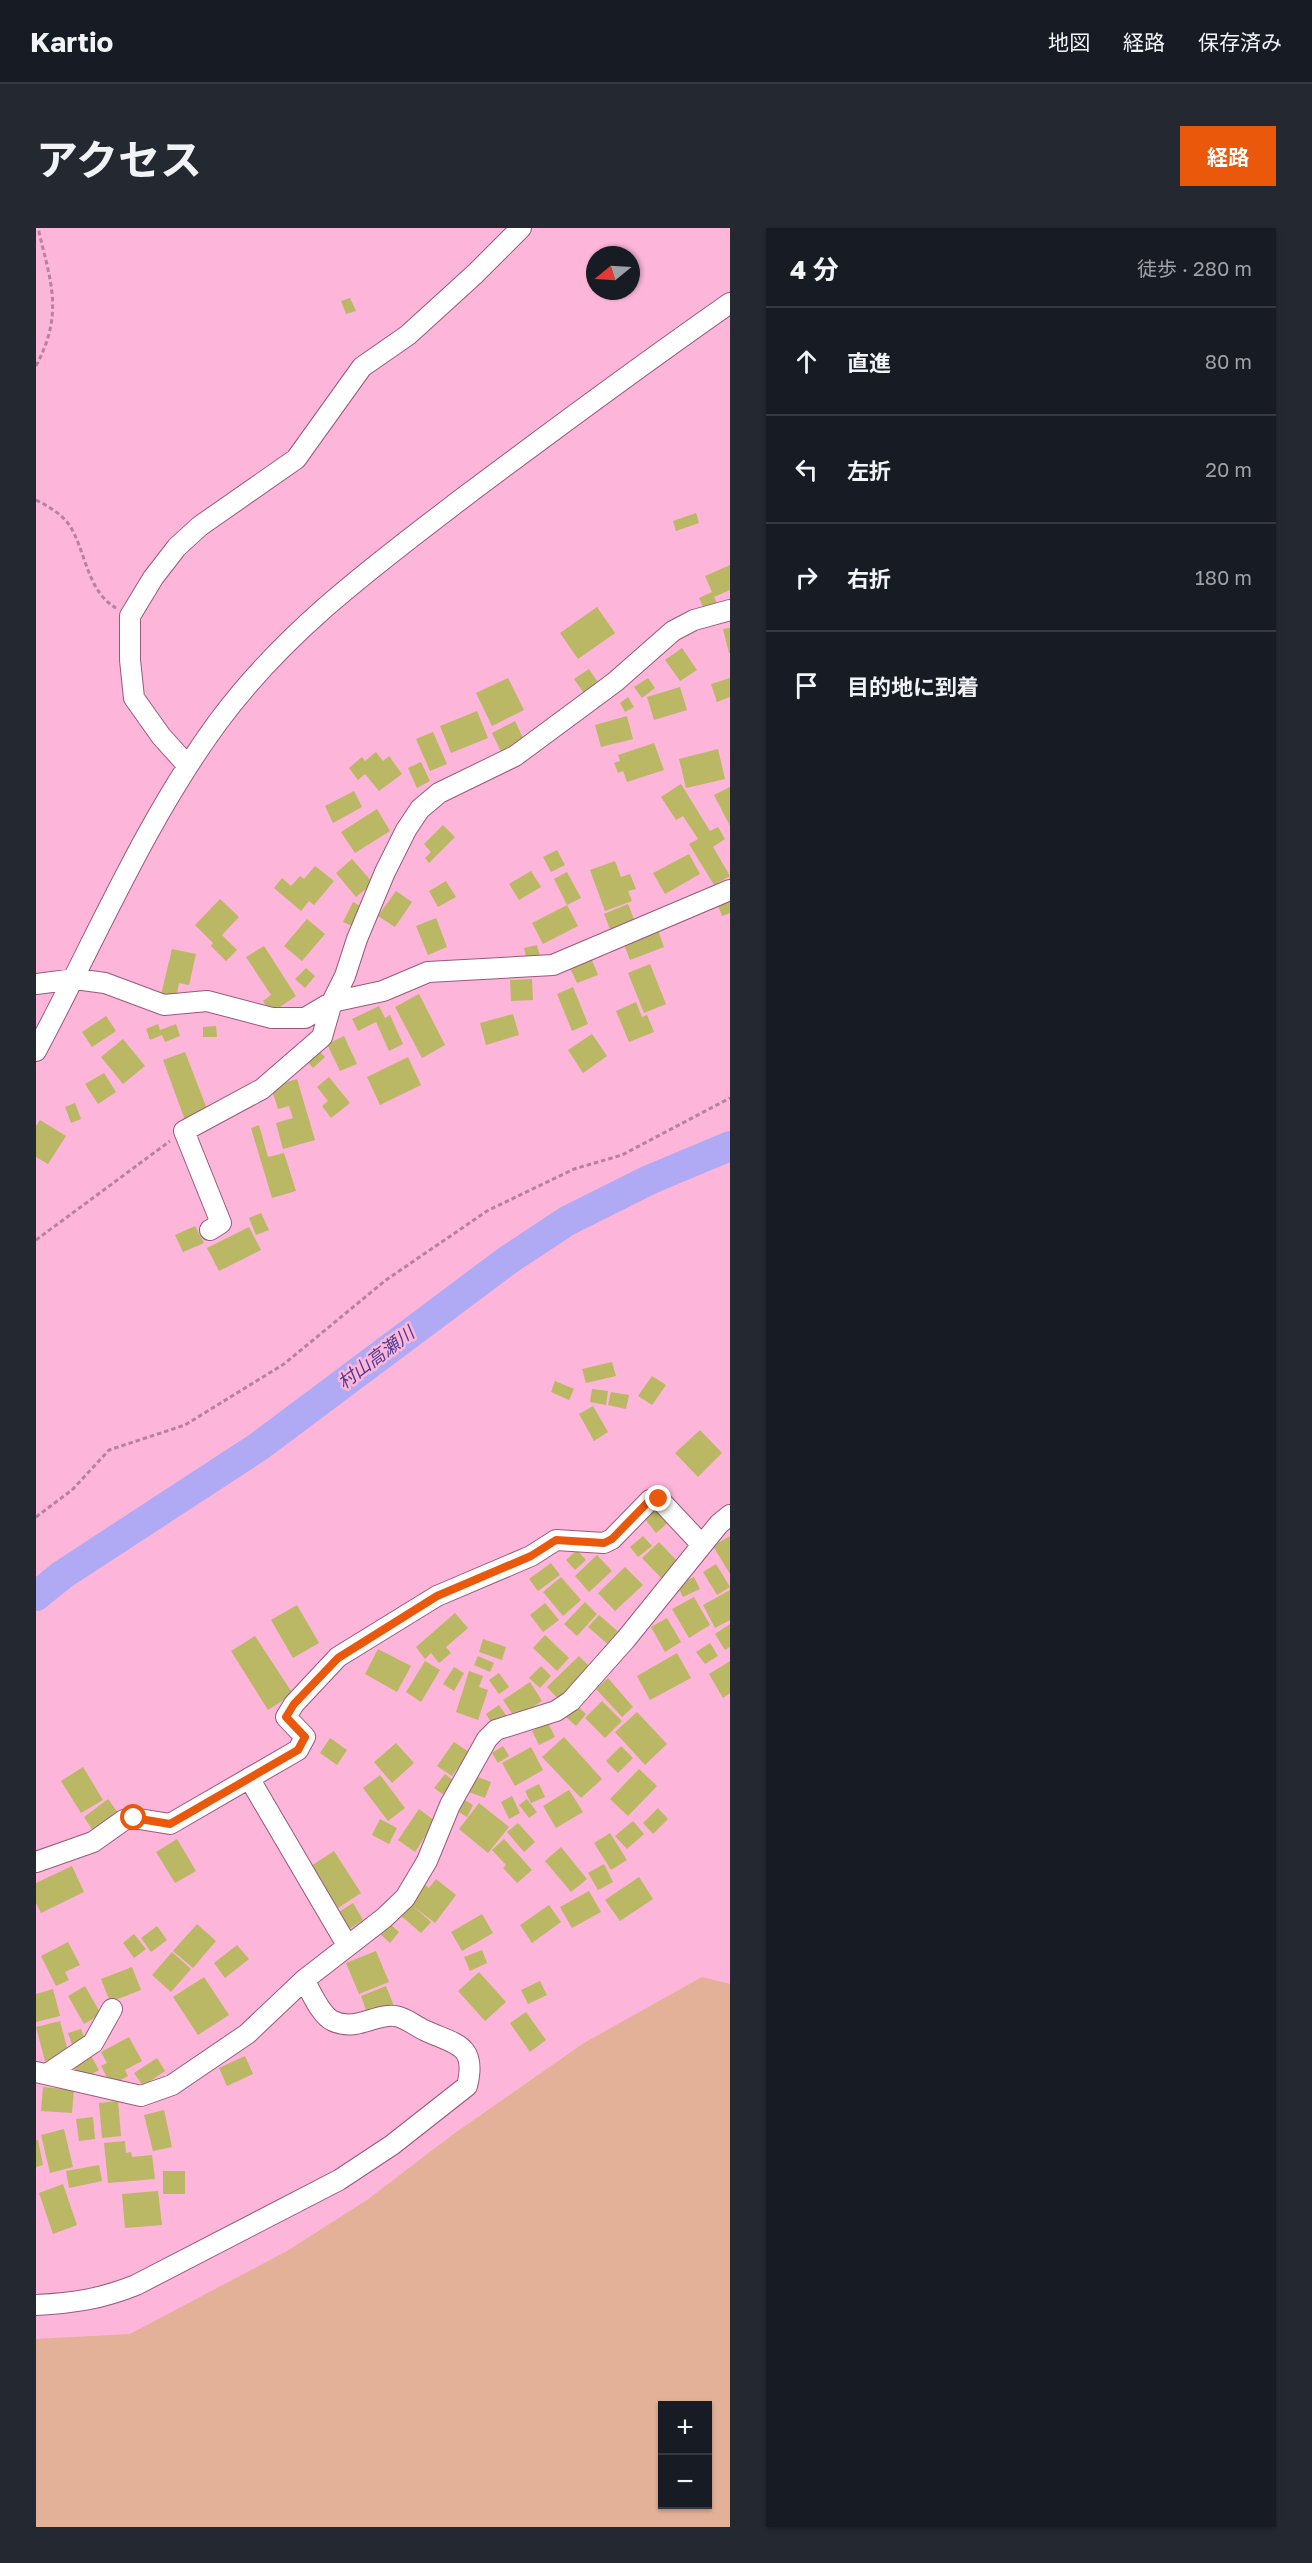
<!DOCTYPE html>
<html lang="ja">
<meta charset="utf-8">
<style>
:root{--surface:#171b24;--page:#242831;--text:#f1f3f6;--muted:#9ea1a6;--line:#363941;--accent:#ea580c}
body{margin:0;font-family:"Golos Text","Noto Sans JP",sans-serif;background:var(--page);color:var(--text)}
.controls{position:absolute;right:18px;bottom:18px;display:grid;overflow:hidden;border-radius:0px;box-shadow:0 2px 4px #0004}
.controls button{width:54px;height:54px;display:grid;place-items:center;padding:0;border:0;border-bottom:2px solid var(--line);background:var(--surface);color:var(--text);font:30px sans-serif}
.compass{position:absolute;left:550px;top:18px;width:54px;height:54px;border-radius:50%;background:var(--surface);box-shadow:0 2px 4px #0004;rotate:252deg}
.stop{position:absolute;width:18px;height:18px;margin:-14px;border:4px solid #ea580c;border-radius:50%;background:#fff}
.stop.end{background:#ea580c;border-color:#fff;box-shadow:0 2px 6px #0008}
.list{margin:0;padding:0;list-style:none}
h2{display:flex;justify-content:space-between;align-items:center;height:78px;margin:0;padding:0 24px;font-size:26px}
h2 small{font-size:20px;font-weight:400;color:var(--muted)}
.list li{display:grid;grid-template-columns:39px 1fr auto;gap:18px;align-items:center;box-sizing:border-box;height:108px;padding:0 24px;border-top:2px solid var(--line)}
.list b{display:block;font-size:22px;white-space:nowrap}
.list em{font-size:20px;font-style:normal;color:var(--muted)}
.icon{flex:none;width:33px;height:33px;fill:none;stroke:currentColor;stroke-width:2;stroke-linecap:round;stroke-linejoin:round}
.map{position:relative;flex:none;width:694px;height:2299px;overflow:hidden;border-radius:0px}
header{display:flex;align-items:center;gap:36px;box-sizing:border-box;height:84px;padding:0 30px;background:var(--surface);border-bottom:2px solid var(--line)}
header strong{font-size:28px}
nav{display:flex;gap:33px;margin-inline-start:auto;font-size:21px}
.intro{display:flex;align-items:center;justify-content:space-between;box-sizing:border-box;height:144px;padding:0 36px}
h1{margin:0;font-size:42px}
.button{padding:15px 27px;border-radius:0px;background:var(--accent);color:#fff;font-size:21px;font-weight:700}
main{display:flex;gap:36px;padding:0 36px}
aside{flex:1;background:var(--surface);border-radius:0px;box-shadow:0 2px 4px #0004}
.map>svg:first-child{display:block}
.green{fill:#e2b198;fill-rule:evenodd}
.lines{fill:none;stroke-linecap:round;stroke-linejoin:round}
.river{stroke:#b0aaf5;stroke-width:30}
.building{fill:#bab864}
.minor-casing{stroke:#99597b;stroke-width:22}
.path{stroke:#b8819c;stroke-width:3;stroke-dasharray:4.5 3;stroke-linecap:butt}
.minor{stroke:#fff;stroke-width:20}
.route{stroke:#ea580c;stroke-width:8}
.labels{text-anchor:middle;stroke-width:5;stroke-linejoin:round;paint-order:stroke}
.water-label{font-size:18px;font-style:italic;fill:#4c3b92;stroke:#fdb5d9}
</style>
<header>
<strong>Kartio</strong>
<nav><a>地図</a><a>経路</a><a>保存済み</a></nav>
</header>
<div class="intro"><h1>アクセス</h1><a class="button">経路</a></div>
<main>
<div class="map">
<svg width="694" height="2299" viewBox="0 0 694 2299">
<rect width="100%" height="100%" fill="#fdb5d9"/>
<path class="green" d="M 666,1749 L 694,1756 L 694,2299 L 0,2299 L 0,2111 L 94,2106 L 251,2023 L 331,1972 L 419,1905 L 548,1815 ZM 626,2178 L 672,2178 L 672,2276 L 626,2276 Z"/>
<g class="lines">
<path class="river" d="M 0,1368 L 26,1347 L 222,1219 L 472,1032 L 531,993 L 613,952 L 694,918"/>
</g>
<path class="building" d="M 314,70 L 320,83 L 310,86 L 305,73 Z
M 660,285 L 663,295 L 640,303 L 637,293 Z
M 694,337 L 694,362 L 678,369 L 684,382 L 671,387 L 663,370 L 676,364 L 669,348 Z
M 561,379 L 579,405 L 542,431 L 524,405 Z
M 694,400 L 694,425 L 693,425 L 687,401 Z
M 646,420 L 661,442 L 644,453 L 629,432 Z
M 553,441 L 565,459 L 550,468 L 538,451 Z
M 472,450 L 488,482 L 456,498 L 440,465 Z
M 612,450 L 619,460 L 606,470 L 598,459 Z
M 694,450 L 694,469 L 681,474 L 675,456 Z
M 644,459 L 651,482 L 618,492 L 611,469 Z
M 592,469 L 598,479 L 589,484 L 584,475 Z
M 441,483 L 452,510 L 415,525 L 404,498 Z
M 591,488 L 597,511 L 565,519 L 559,497 Z
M 479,493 L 489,514 L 466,526 L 456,505 Z
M 397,504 L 411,536 L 394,543 L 380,511 Z
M 618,515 L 628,542 L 591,554 L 587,543 L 582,545 L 578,535 L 584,533 L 582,527 Z
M 682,521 L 689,551 L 650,560 L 643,531 Z
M 340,524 L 347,533 L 353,528 L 366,546 L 343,563 L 329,546 L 322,552 L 313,540 L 326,529 L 329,533 Z
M 385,534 L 394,553 L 381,560 L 372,540 Z
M 645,556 L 674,603 L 682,599 L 689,611 L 677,619 L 694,648 L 678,657 L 653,616 L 662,611 L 647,588 L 640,592 L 625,569 Z
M 694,559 L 694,598 L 678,567 Z
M 318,563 L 326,579 L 297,595 L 289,578 Z
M 341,581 L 354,603 L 319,625 L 305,604 Z
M 407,597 L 419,609 L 393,635 L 389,630 L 395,624 L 388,616 Z
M 521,622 L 529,637 L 515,644 L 507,629 Z
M 653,626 L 664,646 L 629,666 L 617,645 Z
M 316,631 L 337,655 L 320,669 L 300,645 Z
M 579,633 L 585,649 L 594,646 L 600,661 L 592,663 L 596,673 L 569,683 L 554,642 Z
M 279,638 L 298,653 L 278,677 L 273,673 L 265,683 L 238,660 L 246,650 L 255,658 L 264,648 L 268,651 Z
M 495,643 L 505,659 L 483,672 L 473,656 Z
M 531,644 L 545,670 L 531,677 L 518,651 Z
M 410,653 L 420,669 L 402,679 L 393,663 Z
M 360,663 L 376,674 L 359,699 L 342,688 Z
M 184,671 L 203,689 L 186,707 L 201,722 L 190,733 L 175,718 L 177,715 L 159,697 Z
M 694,673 L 694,685 L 686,688 L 682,677 Z
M 317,674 L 328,680 L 319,699 L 307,694 Z
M 592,676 L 600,696 L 576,706 L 568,686 Z
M 531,677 L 542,698 L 507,716 L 496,695 Z
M 400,690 L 411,719 L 392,727 L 380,698 Z
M 271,691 L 289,706 L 266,733 L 248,718 Z
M 622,702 L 628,719 L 594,732 L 587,714 Z
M 501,717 L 504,729 L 491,733 L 488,720 Z
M 228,718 L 260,768 L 235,785 L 227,773 L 235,767 L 210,729 Z
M 136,721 L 160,726 L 153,757 L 143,755 L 140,770 L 125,767 Z
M 556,732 L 562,747 L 541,755 L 534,740 Z
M 614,736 L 630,776 L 608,785 L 592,745 Z
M 270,740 L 279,748 L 269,760 L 259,751 Z
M 496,751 L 497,772 L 475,773 L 474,752 Z
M 537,759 L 552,796 L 536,803 L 521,766 Z
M 383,766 L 409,817 L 386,830 L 359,779 Z
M 600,774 L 606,789 L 611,787 L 618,804 L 593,814 L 580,783 Z
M 343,778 L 349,790 L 354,787 L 367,816 L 353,823 L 340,794 L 322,803 L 316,791 Z
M 477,786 L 483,807 L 450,817 L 444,795 Z
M 70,788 L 80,803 L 56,819 L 46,804 Z
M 122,796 L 124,802 L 140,796 L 144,808 L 129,814 L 126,807 L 114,812 L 110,801 Z
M 180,798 L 181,809 L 167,809 L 167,799 Z
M 556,806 L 571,828 L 547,845 L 532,822 Z
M 308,808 L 321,836 L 304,843 L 291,816 Z
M 87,811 L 109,838 L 87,856 L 65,829 Z
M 282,822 L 289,829 L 277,840 L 271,833 Z
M 149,824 L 173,886 L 150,895 L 127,832 Z
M 372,829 L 385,857 L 344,877 L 331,849 Z
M 68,845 L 80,864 L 62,876 L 49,856 Z
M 293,849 L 314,875 L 295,890 L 286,878 L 292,873 L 281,859 Z
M 261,851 L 279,912 L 247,921 L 240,895 L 257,890 L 253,878 L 242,881 L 235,859 Z
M 39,875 L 45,891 L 35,895 L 29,879 Z
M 4,892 L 30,908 L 12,936 L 0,929 L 0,898 Z
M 223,897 L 232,929 L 248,925 L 260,963 L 236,970 L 215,900 Z
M 225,985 L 233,1002 L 220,1007 L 213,990 Z
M 159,998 L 168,1015 L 147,1024 L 139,1007 Z
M 213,999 L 225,1022 L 183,1043 L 171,1020 Z
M 576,1134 L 580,1148 L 550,1155 L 546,1141 Z
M 616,1148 L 630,1157 L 616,1177 L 602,1168 Z
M 519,1153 L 538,1161 L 533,1172 L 515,1164 Z
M 556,1161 L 572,1163 L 570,1177 L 554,1174 Z
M 575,1164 L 593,1167 L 590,1181 L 572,1177 Z
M 557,1178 L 572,1204 L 558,1213 L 543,1186 Z
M 664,1202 L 686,1225 L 662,1249 L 639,1225 Z
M 623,1278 L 634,1293 L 620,1305 L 608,1290 Z
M 607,1308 L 616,1318 L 602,1329 L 594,1319 Z
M 694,1308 L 694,1346 L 677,1318 Z
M 623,1314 L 643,1335 L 626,1351 L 606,1330 Z
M 541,1322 L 550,1332 L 539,1342 L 530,1332 Z
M 561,1327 L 576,1343 L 553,1364 L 539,1348 Z
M 515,1335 L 524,1347 L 502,1363 L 493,1351 Z
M 680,1336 L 694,1359 L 681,1367 L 667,1344 Z
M 589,1339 L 607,1357 L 579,1383 L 562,1365 Z
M 525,1349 L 545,1372 L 527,1388 L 507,1364 Z
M 658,1349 L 664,1361 L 647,1369 L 641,1357 Z
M 694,1362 L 694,1392 L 679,1400 L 667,1377 Z
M 658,1369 L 674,1397 L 653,1410 L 636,1381 Z
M 549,1374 L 561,1386 L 541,1408 L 528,1396 Z
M 509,1375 L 523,1392 L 507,1404 L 494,1387 Z
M 261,1377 L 283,1415 L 257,1430 L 235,1392 Z
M 419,1385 L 432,1400 L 410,1419 L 415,1425 L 403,1435 L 395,1425 L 389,1431 L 380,1419 Z
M 563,1387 L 586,1407 L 575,1419 L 552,1399 Z
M 631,1390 L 645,1414 L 629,1424 L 615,1399 Z
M 694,1396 L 694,1419 L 689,1422 L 679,1406 Z
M 509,1407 L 533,1430 L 521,1443 L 497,1420 Z
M 219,1408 L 257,1466 L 232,1482 L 195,1423 Z
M 447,1411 L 470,1419 L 466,1432 L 443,1424 Z
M 674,1415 L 682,1428 L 669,1436 L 660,1424 Z
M 342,1421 L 375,1438 L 361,1464 L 329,1446 Z
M 641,1425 L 655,1450 L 614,1472 L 601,1448 Z
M 442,1428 L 458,1435 L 454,1444 L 438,1437 Z
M 543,1428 L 557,1442 L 524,1473 L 511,1459 Z
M 389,1433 L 404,1442 L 385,1474 L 370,1464 Z
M 694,1433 L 694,1465 L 687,1470 L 673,1446 Z
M 505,1438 L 515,1448 L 504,1460 L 493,1450 Z
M 418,1439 L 428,1445 L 418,1463 L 407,1456 Z
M 433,1443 L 447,1448 L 443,1459 L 452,1462 L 442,1492 L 420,1484 Z
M 463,1445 L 473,1459 L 463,1466 L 453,1452 Z
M 572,1450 L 597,1479 L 586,1489 L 560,1461 Z
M 494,1454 L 506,1473 L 479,1490 L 467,1472 Z
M 566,1473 L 586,1493 L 569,1510 L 549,1490 Z
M 463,1477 L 472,1490 L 458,1499 L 450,1486 Z
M 540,1477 L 550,1486 L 540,1498 L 530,1489 Z
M 601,1484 L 631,1516 L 609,1537 L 579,1504 Z
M 512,1495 L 519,1509 L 503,1517 L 496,1503 Z
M 528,1509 L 566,1551 L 545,1570 L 506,1529 Z
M 294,1510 L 311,1522 L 301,1537 L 284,1525 Z
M 418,1514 L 433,1524 L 416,1548 L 401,1538 Z
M 360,1515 L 378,1535 L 356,1555 L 338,1534 Z
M 467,1518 L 473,1528 L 462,1535 L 456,1525 Z
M 585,1518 L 597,1530 L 582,1545 L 570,1533 Z
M 495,1519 L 507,1542 L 479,1558 L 466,1535 Z
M 47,1539 L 67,1572 L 45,1585 L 25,1553 Z
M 603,1541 L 621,1558 L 592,1588 L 574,1571 Z
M 409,1546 L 419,1554 L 408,1567 L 398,1560 Z
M 344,1547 L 369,1580 L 352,1593 L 327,1560 Z
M 439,1548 L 455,1554 L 449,1570 L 433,1564 Z
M 503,1556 L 509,1569 L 495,1575 L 489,1563 Z
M 533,1562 L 547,1584 L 520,1600 L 507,1578 Z
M 476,1568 L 484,1585 L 473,1591 L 465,1574 Z
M 72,1571 L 85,1589 L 60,1607 L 48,1589 Z
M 427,1571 L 437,1577 L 431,1589 L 421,1583 Z
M 491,1571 L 501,1584 L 493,1590 L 483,1577 Z
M 443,1575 L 473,1599 L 452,1625 L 423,1601 Z
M 622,1580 L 632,1591 L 617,1606 L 607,1595 Z
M 383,1581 L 399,1593 L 379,1624 L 362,1612 Z
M 344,1591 L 361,1600 L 353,1616 L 336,1607 Z
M 597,1593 L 608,1606 L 591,1621 L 579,1608 Z
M 482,1595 L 499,1614 L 488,1624 L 471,1604 Z
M 574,1605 L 591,1632 L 575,1642 L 558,1615 Z
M 141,1611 L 160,1643 L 139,1655 L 120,1624 Z
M 468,1611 L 496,1642 L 481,1655 L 467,1640 L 470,1637 L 456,1622 Z
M 525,1619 L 551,1651 L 535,1664 L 509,1633 Z
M 298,1623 L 325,1665 L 299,1682 L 272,1640 Z
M 568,1636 L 577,1654 L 562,1662 L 552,1645 Z
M 36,1638 L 48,1664 L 5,1685 L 0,1675 L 0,1655 Z
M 603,1649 L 617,1671 L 584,1693 L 569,1672 Z
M 400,1651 L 420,1667 L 399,1695 L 377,1678 L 395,1694 L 385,1705 L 364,1687 L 388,1656 L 393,1660 Z
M 553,1663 L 565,1684 L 536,1700 L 524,1679 Z
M 317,1675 L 327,1692 L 312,1702 L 301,1685 Z
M 513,1677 L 525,1694 L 496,1715 L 484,1697 Z
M 446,1686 L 457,1705 L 426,1723 L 415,1704 Z
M 353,1695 L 363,1704 L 354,1715 L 344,1706 Z
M 161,1696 L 180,1713 L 157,1740 L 137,1723 Z
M 121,1698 L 131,1712 L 115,1724 L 105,1710 Z
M 98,1706 L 110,1721 L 98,1730 L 87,1715 Z
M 32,1714 L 44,1737 L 29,1744 L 33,1752 L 20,1758 L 5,1728 Z
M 201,1717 L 213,1731 L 189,1750 L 178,1735 Z
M 446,1722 L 451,1735 L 434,1743 L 428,1729 Z
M 340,1723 L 353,1754 L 323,1766 L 310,1735 Z
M 136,1724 L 155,1741 L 135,1764 L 116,1747 Z
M 96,1739 L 105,1762 L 74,1774 L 65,1751 Z
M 443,1744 L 470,1774 L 449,1793 L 422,1763 Z
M 168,1749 L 193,1787 L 162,1807 L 137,1769 Z
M 504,1753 L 511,1767 L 492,1776 L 485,1762 Z
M 49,1758 L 65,1786 L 48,1796 L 32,1768 Z
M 350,1758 L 358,1778 L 332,1788 L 325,1768 Z
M 17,1761 L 24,1788 L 0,1794 L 0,1766 Z
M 490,1784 L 510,1812 L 494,1824 L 474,1795 Z
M 24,1793 L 33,1827 L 9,1833 L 0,1799 Z
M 45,1801 L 51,1817 L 38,1822 L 32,1805 Z
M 93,1809 L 106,1833 L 89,1842 L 92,1848 L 75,1857 L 65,1838 L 71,1835 L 65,1824 Z
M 54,1826 L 63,1842 L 45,1852 L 36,1837 Z
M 209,1828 L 217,1846 L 191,1858 L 183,1840 Z
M 121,1830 L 129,1843 L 107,1858 L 98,1845 Z
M 7,1859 L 38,1862 L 36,1885 L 5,1883 Z
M 82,1873 L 85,1908 L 66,1910 L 63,1875 Z
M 128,1882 L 136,1919 L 117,1923 L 108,1887 Z
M 57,1889 L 59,1911 L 43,1913 L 40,1891 Z
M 28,1901 L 37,1939 L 14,1945 L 5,1907 Z
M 0,1912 L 2,1912 L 7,1937 L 0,1939 Z
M 89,1913 L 90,1925 L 95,1924 L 96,1929 L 116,1927 L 119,1951 L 72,1955 L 68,1915 Z
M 63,1937 L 66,1953 L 33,1960 L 30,1943 Z
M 127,1943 L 149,1943 L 149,1966 L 127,1966 Z
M 27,1956 L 41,1997 L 17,2006 L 3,1965 Z
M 122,1963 L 126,1997 L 89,2000 L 86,1966 Z"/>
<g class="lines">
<g class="minor-casing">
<path id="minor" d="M 152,538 L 125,508 L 98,470 L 94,432 L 94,388 L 117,350 L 141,319 L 164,298 L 260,231 L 326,139 L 372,107 L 439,46 L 485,0
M 0,756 L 39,751 L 69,755 L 128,777 L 171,773 L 236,790 L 269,790 L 296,774 L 347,763 L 392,744 L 517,737 L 694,662
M 0,823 C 59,713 108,595 182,494 C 249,403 339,337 428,269 C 516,203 604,138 694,75
M 174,1002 L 185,995 L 148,903 L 226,861 L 286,809 L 296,774 L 309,748 L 321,711 L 349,644 L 370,602 L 384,581 L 403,565 L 479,528 L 579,454 L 637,403 L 658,392 L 694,382
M 213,1550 L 311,1717
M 0,1634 L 57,1614 L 88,1592 L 97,1590 L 134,1596 L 262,1522 L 269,1509 L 250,1489 L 258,1476 L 302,1429 L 401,1368 L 495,1328 L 520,1312 L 568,1315 L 576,1311 L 614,1272 L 623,1271 L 666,1317
M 0,1844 L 105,1868 L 136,1857 L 211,1806 L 268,1752 L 348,1690 L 369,1670 L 391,1633 L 414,1577 L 451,1511 L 460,1502 L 520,1483 L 535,1473 L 590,1411 L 683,1296 L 694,1287
M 11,1846 L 57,1815 L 76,1781
M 0,2077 C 38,2075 65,2071 100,2057 L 303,1952 L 356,1917 L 431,1858 C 442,1815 417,1816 388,1802 C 379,1798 369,1789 359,1788 C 340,1785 321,1804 297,1793 C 284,1787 275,1763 268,1752"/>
</g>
<path class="path" d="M 0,138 C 28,85 15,55 2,0
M 0,272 C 12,278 26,286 34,298 C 50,324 51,363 80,380
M 0,1012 L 134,913
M 0,1289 L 36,1262 L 73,1222 L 149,1197 L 248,1136 L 350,1052 L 451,983 L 538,941 L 586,927 L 694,870"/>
<use href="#minor" class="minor"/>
</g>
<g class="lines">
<path class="route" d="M 98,1590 L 134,1596 L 262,1522 L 269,1509 L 250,1489 L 258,1476 L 302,1430 L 401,1368 L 495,1328 L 520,1312 L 568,1315 L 576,1311 L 614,1272 L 623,1271"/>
</g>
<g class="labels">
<g class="water-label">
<text transform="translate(340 1130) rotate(-37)" y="6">村山高瀬川</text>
</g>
</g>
</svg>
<div class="controls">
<button>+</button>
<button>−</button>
</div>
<svg class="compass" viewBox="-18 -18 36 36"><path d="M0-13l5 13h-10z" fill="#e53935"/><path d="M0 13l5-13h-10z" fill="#9ea1a6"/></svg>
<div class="stop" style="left:98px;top:1590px"></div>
<div class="stop end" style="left:623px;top:1271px"></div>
</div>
<aside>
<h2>4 分<small>徒歩 · 280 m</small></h2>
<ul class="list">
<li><svg class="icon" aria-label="ahead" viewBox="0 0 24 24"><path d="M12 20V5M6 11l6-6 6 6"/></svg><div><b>直進</b></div><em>80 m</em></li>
<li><svg class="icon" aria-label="left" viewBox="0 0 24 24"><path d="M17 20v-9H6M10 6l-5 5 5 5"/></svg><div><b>左折</b></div><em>20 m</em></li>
<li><svg class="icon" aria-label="right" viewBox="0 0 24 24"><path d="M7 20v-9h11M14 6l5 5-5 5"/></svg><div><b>右折</b></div><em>180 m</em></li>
<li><svg class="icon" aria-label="arrive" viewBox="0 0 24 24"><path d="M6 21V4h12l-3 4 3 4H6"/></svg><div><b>目的地に到着</b></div></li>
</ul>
</aside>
</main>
